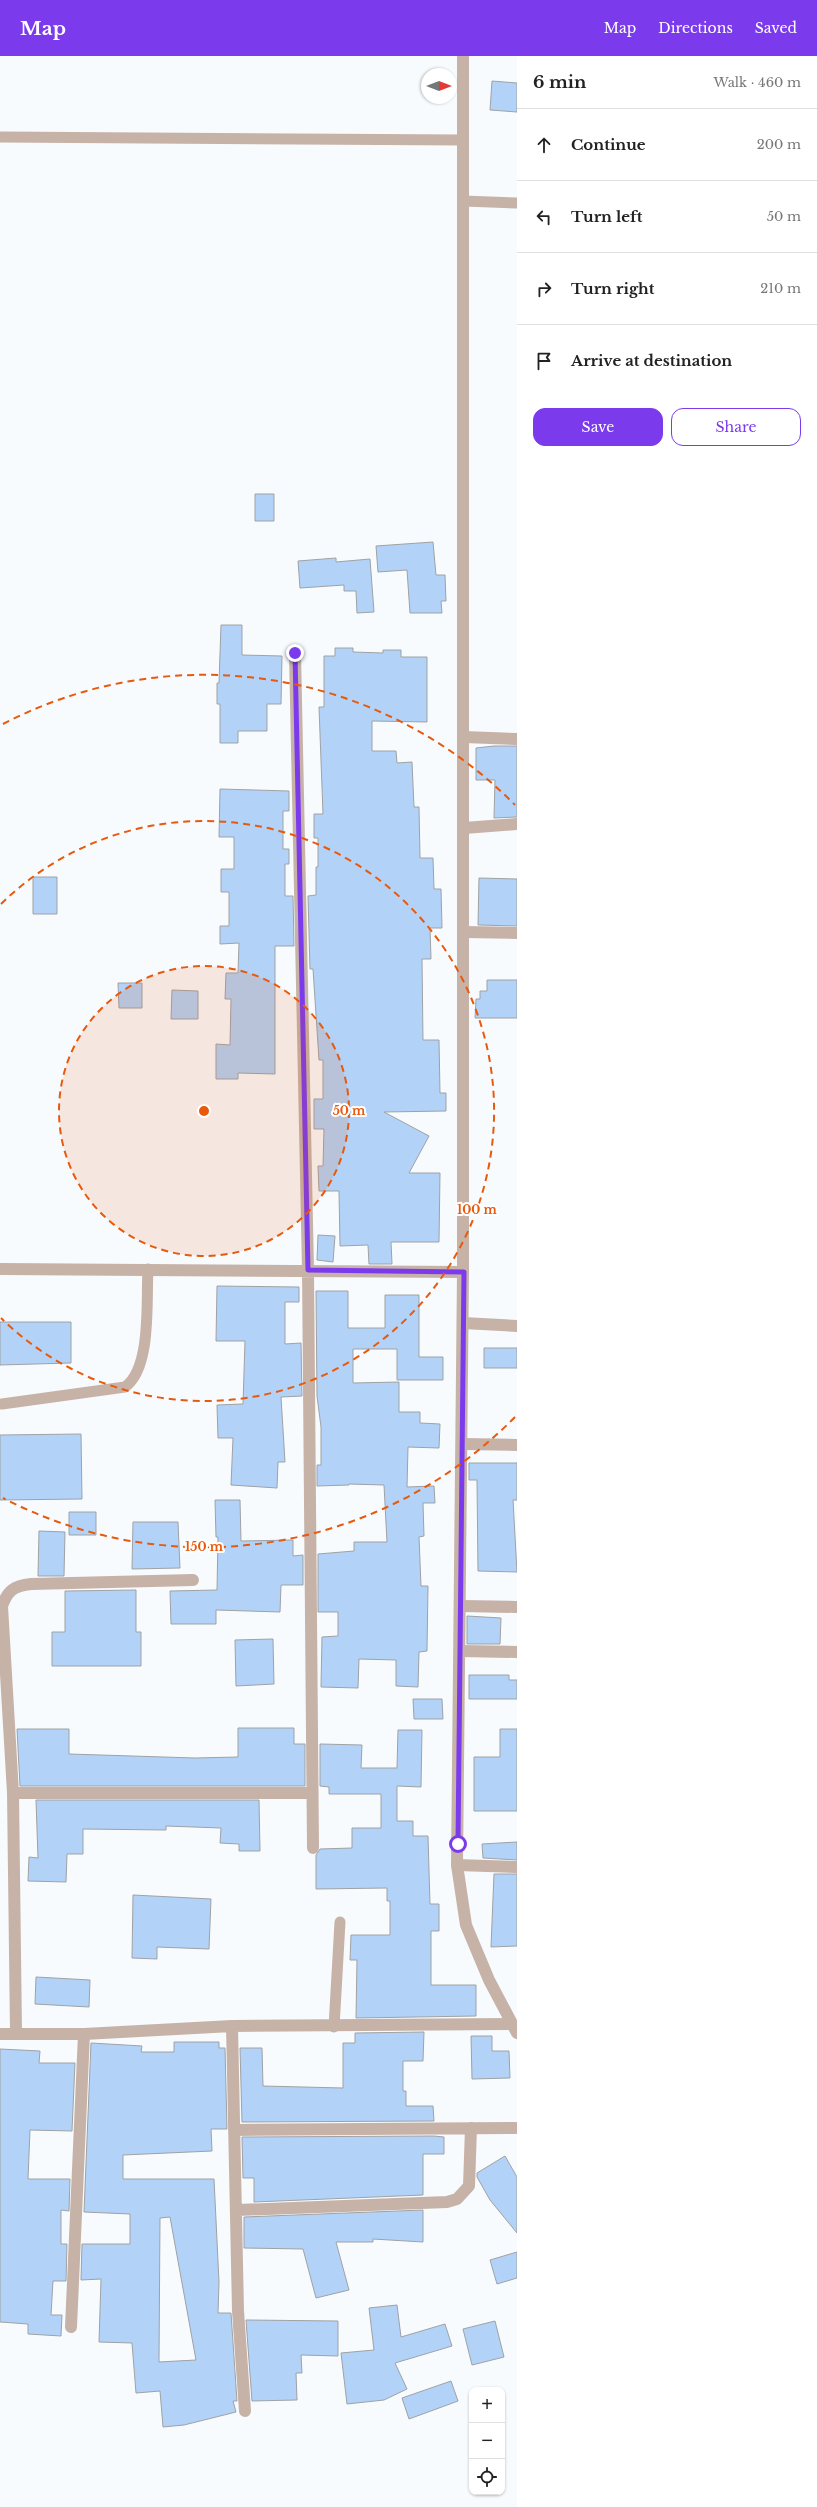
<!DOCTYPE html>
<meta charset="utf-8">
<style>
:root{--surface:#fff;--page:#f2f2f2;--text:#222;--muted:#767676;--line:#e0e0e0;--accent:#7c3aed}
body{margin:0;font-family:"Libre Baskerville",serif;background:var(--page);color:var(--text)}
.controls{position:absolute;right:12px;bottom:12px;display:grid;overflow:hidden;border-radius:8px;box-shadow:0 1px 3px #0004}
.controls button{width:36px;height:36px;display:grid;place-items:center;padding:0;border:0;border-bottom:1px solid var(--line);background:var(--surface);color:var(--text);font:20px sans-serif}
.compass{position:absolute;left:421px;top:12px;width:36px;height:36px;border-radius:50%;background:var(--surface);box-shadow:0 1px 3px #0004;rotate:90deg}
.stop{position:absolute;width:12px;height:12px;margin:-9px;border:3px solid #7c3aed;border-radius:50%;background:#fff}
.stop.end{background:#7c3aed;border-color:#fff;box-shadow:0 1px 4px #0008}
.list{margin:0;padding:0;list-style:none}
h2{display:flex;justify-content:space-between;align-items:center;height:52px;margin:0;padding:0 16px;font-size:17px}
h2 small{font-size:13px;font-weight:400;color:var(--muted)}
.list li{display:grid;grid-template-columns:26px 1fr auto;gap:12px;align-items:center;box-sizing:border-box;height:72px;padding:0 16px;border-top:1px solid var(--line)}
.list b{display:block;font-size:15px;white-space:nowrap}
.list em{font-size:13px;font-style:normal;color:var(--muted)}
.actions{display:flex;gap:8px;padding:12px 16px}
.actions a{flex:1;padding:9px 0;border:1px solid var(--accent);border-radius:12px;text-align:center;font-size:14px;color:var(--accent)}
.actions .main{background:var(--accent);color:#fff}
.icon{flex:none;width:22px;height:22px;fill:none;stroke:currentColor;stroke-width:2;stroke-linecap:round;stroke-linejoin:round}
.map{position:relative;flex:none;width:517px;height:2451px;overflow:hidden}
header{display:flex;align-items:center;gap:24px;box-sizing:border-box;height:56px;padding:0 20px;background:var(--accent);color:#fff}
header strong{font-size:19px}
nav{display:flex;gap:22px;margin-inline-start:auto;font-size:14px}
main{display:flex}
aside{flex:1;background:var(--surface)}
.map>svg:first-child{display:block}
.building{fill:#b2d2f8;stroke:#9fa2a5;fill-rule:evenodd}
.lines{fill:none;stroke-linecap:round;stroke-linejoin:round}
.service{stroke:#c7b2a8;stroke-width:11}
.minor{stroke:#c7b2a8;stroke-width:12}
.tertiary{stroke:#c7b2a8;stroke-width:12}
.route{stroke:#7c3aed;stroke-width:5}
.ring{fill:none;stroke:#e8590c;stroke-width:2;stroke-dasharray:7 5}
.centre{fill:#e8590c;stroke:#fff;stroke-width:2}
.ring-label{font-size:12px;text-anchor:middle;font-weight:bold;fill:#e8590c;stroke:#fff;stroke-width:4;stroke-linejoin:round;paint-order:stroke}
</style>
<header>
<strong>Map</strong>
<nav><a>Map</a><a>Directions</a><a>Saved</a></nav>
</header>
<main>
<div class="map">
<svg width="517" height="2451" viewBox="0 0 517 2451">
<rect width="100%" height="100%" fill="#f7fbfe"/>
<path class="building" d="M 492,25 L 517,27 L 517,56 L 490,54 Z
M 255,438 L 274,438 L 274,465 L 255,465 Z
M 433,486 L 436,519 L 445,519 L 446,545 L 441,545 L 442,557 L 410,557 L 407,514 L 378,516 L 376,490 Z
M 336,502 L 336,506 L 370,503 L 374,556 L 357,557 L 356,535 L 344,535 L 344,529 L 300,532 L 298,505 Z
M 221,569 L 242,569 L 242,599 L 282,600 L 281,648 L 267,648 L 267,675 L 238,675 L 238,687 L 220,687 L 220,648 L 217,648 L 217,627 L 219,627 Z
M 335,592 L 353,592 L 353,596 L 383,597 L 383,594 L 401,594 L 401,601 L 427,601 L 427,666 L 372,665 L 372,695 L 396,695 L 397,707 L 412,706 L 414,751 L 419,751 L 420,802 L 433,802 L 434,833 L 441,833 L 442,872 L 430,872 L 431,903 L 422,903 L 423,984 L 439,984 L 440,1037 L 446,1037 L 446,1055 L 384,1056 L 429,1080 L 409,1117 L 440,1117 L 439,1186 L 391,1186 L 392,1208 L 369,1208 L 368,1189 L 340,1190 L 339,1135 L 319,1135 L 318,1110 L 323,1110 L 324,1073 L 314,1073 L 314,1043 L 323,1043 L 323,1004 L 319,1004 L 313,913 L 310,913 L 308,840 L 316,839 L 316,811 L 318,811 L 318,782 L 314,782 L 314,758 L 323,758 L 319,651 L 324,651 L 324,600 L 335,600 Z
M 494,690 L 517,690 L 517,761 L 494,762 L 495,724 L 476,724 L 476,692 Z
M 220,733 L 289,735 L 289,755 L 283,755 L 283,793 L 289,793 L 289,808 L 285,808 L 285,840 L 293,840 L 294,890 L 275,890 L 275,1018 L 238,1017 L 238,1023 L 216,1023 L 216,988 L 230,989 L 231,943 L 225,943 L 226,917 L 238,917 L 239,887 L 220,888 L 220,870 L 229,870 L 229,836 L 221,836 L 221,813 L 234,813 L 234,781 L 219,781 Z
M 33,821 L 57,821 L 57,858 L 33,858 Z
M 479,822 L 517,823 L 517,870 L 478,869 Z
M 487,924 L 517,924 L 517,962 L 475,962 L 476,943 L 480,943 L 480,935 L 487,935 Z
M 118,927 L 142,927 L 142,952 L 119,952 Z
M 172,934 L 198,935 L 198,963 L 171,963 Z
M 318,1179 L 335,1180 L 333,1206 L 317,1204 Z
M 217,1230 L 299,1231 L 299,1246 L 285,1246 L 285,1288 L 301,1287 L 302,1340 L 281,1341 L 285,1406 L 278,1406 L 277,1432 L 231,1429 L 233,1382 L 218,1382 L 217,1349 L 243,1348 L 245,1285 L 216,1285 Z
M 316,1235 L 348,1235 L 348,1272 L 385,1272 L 385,1239 L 419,1239 L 419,1301 L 443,1301 L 443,1324 L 397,1324 L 397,1293 L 353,1293 L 353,1327 L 399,1326 L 399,1356 L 420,1356 L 420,1367 L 440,1368 L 439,1392 L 408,1391 L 407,1431 L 434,1430 L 435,1447 L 423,1447 L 424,1480 L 419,1481 L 421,1530 L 428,1530 L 427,1595 L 419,1596 L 418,1631 L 396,1630 L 396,1604 L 359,1603 L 358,1632 L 321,1631 L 322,1581 L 338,1580 L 338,1556 L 318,1556 L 318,1498 L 354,1495 L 354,1486 L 387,1486 L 384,1429 L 349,1428 L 349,1429 L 317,1430 L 317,1409 L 321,1409 L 321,1371 L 317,1340 Z
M 0,1266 L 71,1266 L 71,1307 L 0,1309 Z
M 484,1292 L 517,1292 L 517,1312 L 484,1312 Z
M 81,1378 L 82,1443 L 0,1444 L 0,1379 Z
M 469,1407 L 517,1407 L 517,1444 L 513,1444 L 517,1516 L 478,1515 L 477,1424 L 469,1424 Z
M 215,1444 L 240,1444 L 241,1485 L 293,1484 L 293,1500 L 303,1499 L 303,1529 L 281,1529 L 280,1556 L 216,1554 L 216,1568 L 171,1568 L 170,1535 L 217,1534 L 218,1481 L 216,1481 Z
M 69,1456 L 96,1456 L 96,1479 L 69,1479 Z
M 133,1466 L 178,1466 L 180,1512 L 132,1513 Z
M 39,1475 L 65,1476 L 64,1520 L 38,1520 Z
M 136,1534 L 136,1576 L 141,1576 L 141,1610 L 52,1610 L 52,1576 L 65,1576 L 65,1535 Z
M 467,1560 L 501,1562 L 500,1588 L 467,1588 Z
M 273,1583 L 274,1628 L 236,1630 L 235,1584 Z
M 469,1619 L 509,1619 L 509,1624 L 517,1624 L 517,1643 L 469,1643 Z
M 413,1643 L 442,1643 L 443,1663 L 414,1663 Z
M 238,1672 L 294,1672 L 294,1688 L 305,1688 L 305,1730 L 20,1730 L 17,1673 L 69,1673 L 69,1698 L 195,1702 L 238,1701 Z
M 500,1673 L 517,1673 L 517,1755 L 474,1755 L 474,1701 L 500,1701 Z
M 398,1674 L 422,1674 L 421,1731 L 397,1730 L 397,1765 L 413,1765 L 413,1780 L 428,1780 L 430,1848 L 439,1848 L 439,1875 L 431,1875 L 431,1929 L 476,1929 L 476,1960 L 356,1962 L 357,1904 L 350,1904 L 351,1879 L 390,1879 L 390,1845 L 387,1845 L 387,1832 L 316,1833 L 316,1799 L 320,1793 L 352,1792 L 352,1772 L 381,1772 L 381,1738 L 329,1738 L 329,1731 L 320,1730 L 320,1688 L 362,1689 L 361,1712 L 397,1712 Z
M 36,1744 L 259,1744 L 260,1795 L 239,1795 L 239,1788 L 220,1787 L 221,1772 L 166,1770 L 166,1774 L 83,1773 L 83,1798 L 67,1798 L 66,1826 L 28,1825 L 29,1801 L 38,1802 Z
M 517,1786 L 517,1804 L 483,1802 L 482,1788 Z
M 494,1818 L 517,1818 L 517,1890 L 491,1891 Z
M 133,1839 L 211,1843 L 209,1893 L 157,1891 L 157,1903 L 132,1902 Z
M 36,1921 L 90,1924 L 89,1951 L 35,1948 Z
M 424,1976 L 423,2005 L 403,2005 L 403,2035 L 406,2035 L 406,2050 L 433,2050 L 434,2065 L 242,2066 L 240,1992 L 262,1992 L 263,2030 L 343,2032 L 343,1987 L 355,1987 L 355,1977 Z
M 471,1980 L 492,1980 L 492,1995 L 509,1995 L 510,2022 L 472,2023 Z
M 174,1986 L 219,1986 L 219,1992 L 225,1992 L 227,2073 L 211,2073 L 212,2095 L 123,2099 L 123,2123 L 214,2123 L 219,2226 L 218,2257 L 231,2257 L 237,2345 L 233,2345 L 236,2356 L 184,2369 L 163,2371 L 160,2335 L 136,2337 L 132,2287 L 99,2286 L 101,2223 L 81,2224 L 82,2188 L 130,2188 L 130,2158 L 84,2156 L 91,1987 L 142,1990 L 141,1996 L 174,1996 ZM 170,2161 L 196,2304 L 159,2306 L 160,2162 Z
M 0,1993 L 40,1995 L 39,2007 L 75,2007 L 72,2075 L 30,2074 L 28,2123 L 70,2123 L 69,2155 L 61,2154 L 61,2188 L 67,2188 L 66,2225 L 53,2225 L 51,2259 L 62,2259 L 61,2280 L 28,2278 L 28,2268 L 0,2266 Z
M 434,2080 L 444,2081 L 444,2098 L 423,2098 L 423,2139 L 254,2146 L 254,2122 L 243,2122 L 242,2081 Z
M 505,2100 L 517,2121 L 517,2177 L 490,2144 L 477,2121 L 477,2117 Z
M 423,2154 L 423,2186 L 373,2183 L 373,2186 L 336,2186 L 349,2234 L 316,2242 L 303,2193 L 244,2192 L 244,2161 Z
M 517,2196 L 517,2222 L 497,2228 L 490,2204 Z
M 397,2249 L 401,2281 L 445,2268 L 452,2290 L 395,2307 L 407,2333 L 384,2344 L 347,2348 L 341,2297 L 374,2294 L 369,2252 Z
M 246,2264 L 338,2265 L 338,2300 L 301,2299 L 302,2317 L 296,2317 L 297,2344 L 252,2345 Z
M 495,2265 L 504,2301 L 472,2309 L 463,2273 Z
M 451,2325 L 458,2345 L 409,2363 L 402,2342 Z"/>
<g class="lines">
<path class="service" d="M 0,81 L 463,84
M 463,145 L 517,147
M 2,1348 L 125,1331 C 152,1312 146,1244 148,1213
M 334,1971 L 340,1866"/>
<path class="minor" d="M 295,597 L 308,1214 L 313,1792
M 464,681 L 517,683
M 464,772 L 517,768
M 464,876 L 517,877
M 0,1213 L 463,1216
M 463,1267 L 517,1270
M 463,1388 L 517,1389
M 461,1550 L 517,1551
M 461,1595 L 517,1596
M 13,1737 L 312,1737
M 457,1809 L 517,1811
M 232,1970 L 238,2255 L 245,2355
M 16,1977 L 13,1737 L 2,1550 C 8,1534 14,1530 31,1528 L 193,1524
M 0,1978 L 84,1978 L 232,1970 L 512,1968
M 234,2074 L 517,2072
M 238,2154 L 447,2146 L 457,2143 L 469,2130 L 471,2072
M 71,2271 L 84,1978"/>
<path class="tertiary" d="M 463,0 L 463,1216 L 457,1809 L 466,1869 L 489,1924 L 517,1977"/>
</g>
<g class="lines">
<path class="route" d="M 295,597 L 308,1214 L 464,1216 L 458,1788"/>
</g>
<circle cx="204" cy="1055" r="145" fill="#e8590c" fill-opacity=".12"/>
<g class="ring">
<circle cx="204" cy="1055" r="145"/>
<path d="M1 848A290 290 0 1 1 1 1262"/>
<path d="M515 1361A436 436 0 0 1 3 1442M3 668A436 436 0 0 1 515 749"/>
</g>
<circle cx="204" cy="1055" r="6" class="centre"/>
<g class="ring-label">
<text x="349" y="1059">50 m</text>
<text x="477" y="1158">100 m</text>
<text x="204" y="1495">150 m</text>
</g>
</svg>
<div class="controls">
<button>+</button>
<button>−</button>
<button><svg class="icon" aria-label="locate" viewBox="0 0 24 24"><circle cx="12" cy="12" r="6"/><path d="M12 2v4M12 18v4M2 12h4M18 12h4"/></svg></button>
</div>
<svg class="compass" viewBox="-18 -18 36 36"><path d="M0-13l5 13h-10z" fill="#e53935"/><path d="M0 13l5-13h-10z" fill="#767676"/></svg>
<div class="stop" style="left:458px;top:1788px"></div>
<div class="stop end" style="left:295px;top:597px"></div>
</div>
<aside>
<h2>6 min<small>Walk · 460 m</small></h2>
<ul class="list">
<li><svg class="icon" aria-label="ahead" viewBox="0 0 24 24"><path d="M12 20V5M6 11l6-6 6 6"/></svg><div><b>Continue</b></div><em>200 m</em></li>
<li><svg class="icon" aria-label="left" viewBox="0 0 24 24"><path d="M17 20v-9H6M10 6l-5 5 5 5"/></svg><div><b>Turn left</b></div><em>50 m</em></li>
<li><svg class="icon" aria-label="right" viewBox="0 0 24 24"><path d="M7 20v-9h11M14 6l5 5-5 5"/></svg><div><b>Turn right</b></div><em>210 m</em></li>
<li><svg class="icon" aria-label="arrive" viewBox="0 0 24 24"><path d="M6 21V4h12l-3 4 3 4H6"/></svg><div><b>Arrive at destination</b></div></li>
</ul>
<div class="actions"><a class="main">Save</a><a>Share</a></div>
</aside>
</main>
